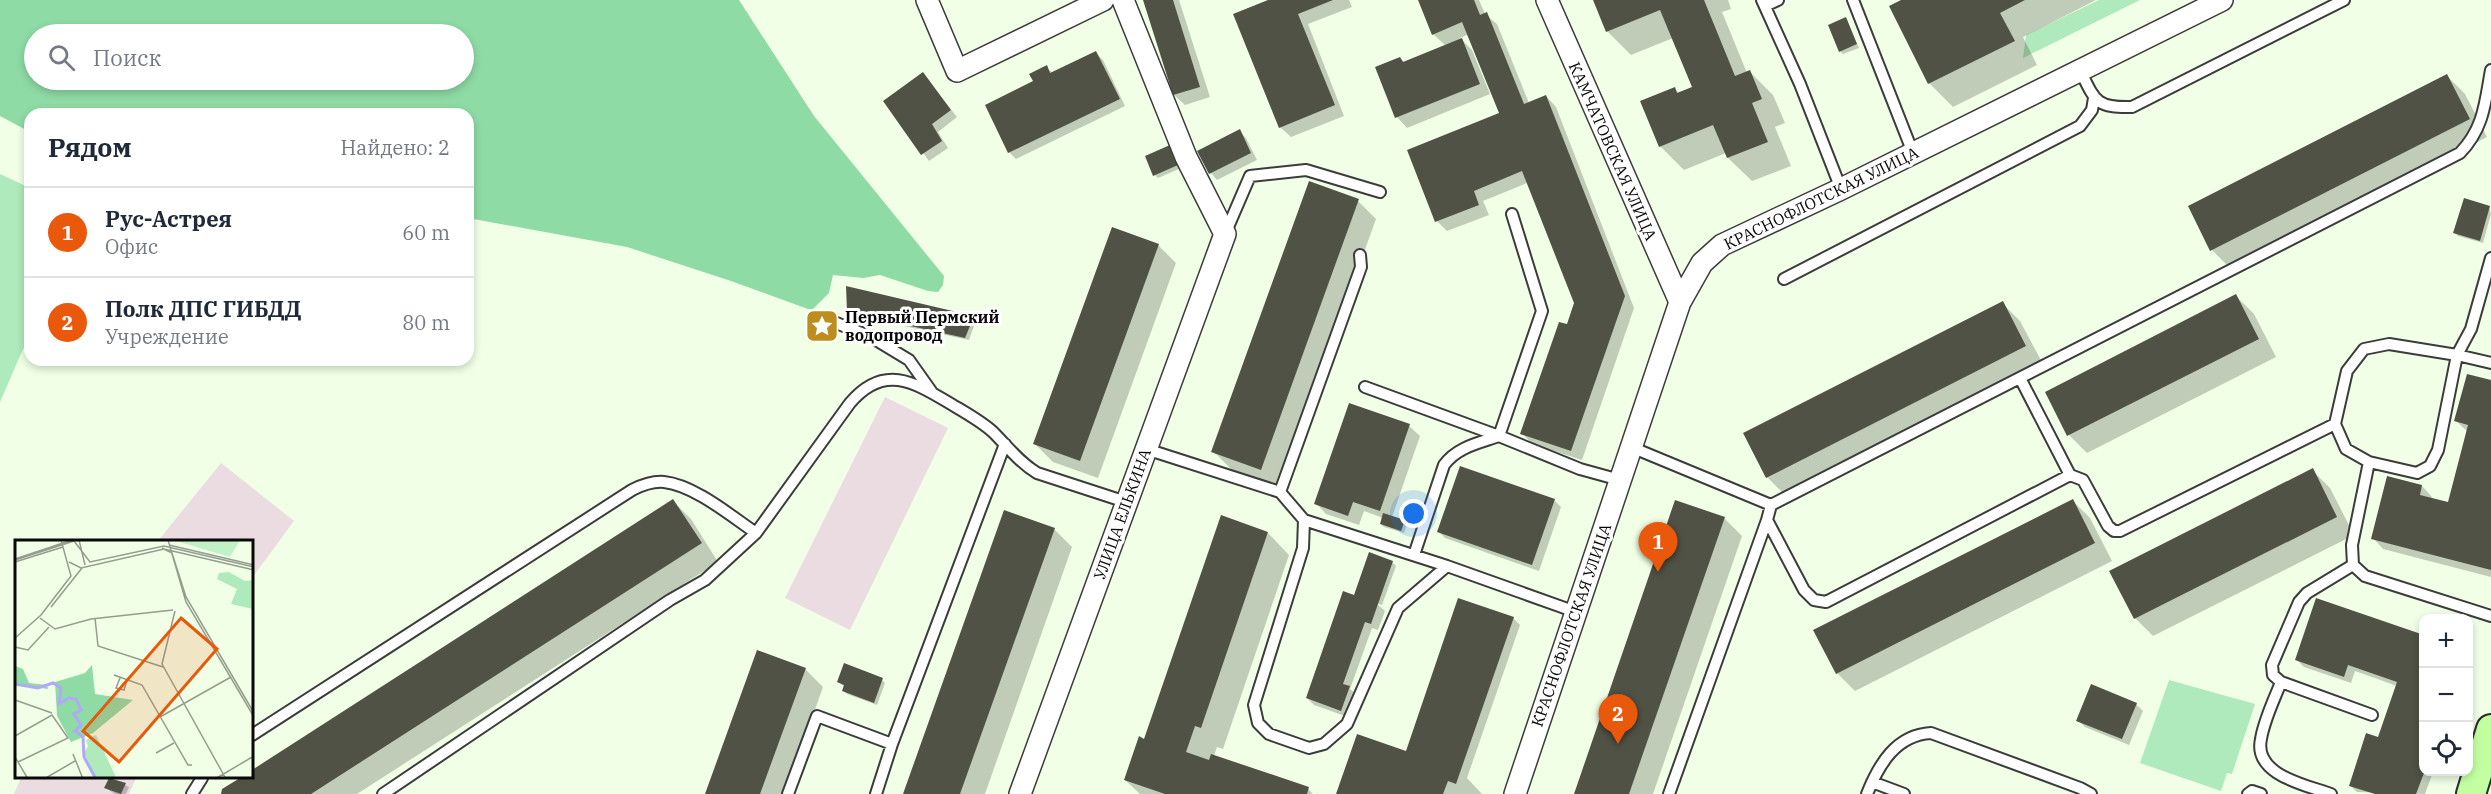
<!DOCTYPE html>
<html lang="ru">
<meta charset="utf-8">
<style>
:root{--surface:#fff;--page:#f6f6f7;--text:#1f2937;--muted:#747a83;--line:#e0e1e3;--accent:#ea580c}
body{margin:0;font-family:"IBM Plex Serif",serif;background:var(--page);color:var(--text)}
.controls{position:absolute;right:18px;bottom:18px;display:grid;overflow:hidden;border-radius:12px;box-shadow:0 3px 9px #0003}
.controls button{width:54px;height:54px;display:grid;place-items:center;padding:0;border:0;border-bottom:2px solid var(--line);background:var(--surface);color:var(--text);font:30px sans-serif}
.you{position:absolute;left:1414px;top:514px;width:21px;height:21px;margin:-15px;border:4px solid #fff;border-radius:50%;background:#1a73e8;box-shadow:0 0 0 9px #1a73e833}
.badge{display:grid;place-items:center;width:39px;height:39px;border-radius:50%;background:var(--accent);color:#fff;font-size:20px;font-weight:700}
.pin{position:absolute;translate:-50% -50px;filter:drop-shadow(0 2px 3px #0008)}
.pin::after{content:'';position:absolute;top:32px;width:21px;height:18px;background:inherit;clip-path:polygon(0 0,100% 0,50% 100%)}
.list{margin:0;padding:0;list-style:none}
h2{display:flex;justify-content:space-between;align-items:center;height:78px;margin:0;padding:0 24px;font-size:26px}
h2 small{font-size:20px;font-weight:400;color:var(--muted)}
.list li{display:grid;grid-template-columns:39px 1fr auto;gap:18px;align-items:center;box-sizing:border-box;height:90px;padding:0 24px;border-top:2px solid var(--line)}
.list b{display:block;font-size:22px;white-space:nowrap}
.list p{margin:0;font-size:20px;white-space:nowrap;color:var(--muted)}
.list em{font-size:20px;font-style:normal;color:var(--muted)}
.icon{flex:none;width:33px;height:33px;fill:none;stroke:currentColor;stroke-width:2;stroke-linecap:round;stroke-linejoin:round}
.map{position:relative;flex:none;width:2491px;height:794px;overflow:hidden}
.search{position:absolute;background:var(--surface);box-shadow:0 3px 9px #0003;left:24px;top:24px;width:450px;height:66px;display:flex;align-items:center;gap:15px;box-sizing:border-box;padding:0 21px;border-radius:33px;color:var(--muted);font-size:22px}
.panel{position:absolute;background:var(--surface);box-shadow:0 3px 9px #0003;left:24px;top:108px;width:450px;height:258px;border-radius:18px}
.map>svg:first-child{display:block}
.industrial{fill:#eadce1}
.green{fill:#afeabc}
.forest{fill:#8edba5;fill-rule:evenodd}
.shadow{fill:#0003}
.building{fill:#515246}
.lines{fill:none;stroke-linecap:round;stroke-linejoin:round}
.service-casing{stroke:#3c3c3c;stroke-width:14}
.minor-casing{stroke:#3c3c3c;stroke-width:24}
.secondary-casing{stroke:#2b2b2b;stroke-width:32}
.service{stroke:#fff;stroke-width:10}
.minor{stroke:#fff;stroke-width:21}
.secondary{stroke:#c3ffa1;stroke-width:28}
.labels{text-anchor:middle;stroke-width:6;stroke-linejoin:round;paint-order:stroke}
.street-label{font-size:16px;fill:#090909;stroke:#fff}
.poi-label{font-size:16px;font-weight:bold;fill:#090909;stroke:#fff;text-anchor:start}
.inset-river{fill:none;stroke:#b2a8f8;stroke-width:3}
.inset-road{fill:none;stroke:#949d8e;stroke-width:1.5}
.view{fill:#e8590c;fill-opacity:0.15;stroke:#e8590c;stroke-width:3}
.inset-edge{fill:none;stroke:#090909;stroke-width:3}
</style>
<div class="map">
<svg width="2491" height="794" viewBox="0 0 2491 794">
<rect width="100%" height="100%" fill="#f1ffe6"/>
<path class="industrial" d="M 885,397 L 948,428 L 850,630 L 785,598 Z
M 221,463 L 294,521 L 252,578 L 252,542 L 157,542 Z
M 21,778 L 136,778 L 129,794 L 14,794 Z"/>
<path class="green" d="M 2099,0 L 2140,0 L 2023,58 L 2026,35 Z
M 0,174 L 30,188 L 30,333 L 0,402 Z
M 2169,680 L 2255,704 L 2232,774 L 2227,773 L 2221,791 L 2140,763 Z"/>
<path class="forest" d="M 0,0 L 739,0 L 814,116 L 944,276 L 943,285 L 938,292 L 928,291 L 880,275 L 863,278 L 833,275 L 829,293 L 813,309 L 808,309 L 731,281 L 627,247 L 468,218 L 468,114 L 30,114 L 30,132 L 0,116 ZM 34,34 L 464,34 L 464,80 L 34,80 Z"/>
<path class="shadow" d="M 1145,0 L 1179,0 L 1210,97 L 1185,105 L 1174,95 Z
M 1272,0 L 1349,0 L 1352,7 L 1308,24 L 1344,116 L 1291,137 L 1280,127 Z
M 1420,0 L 1479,0 L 1485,14 L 1497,24 L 1529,103 L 1546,96 L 1556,107 L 1634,308 L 1582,460 L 1532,444 L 1522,433 L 1576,303 L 1527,183 L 1483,201 L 1489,215 L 1447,231 L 1437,221 L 1501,114 L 1469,34 L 1460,38 L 1472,50 L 1490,94 L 1407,128 L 1397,117 L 1400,58 L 1405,63 L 1446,46 L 1433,34 Z
M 1595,0 L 1728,0 L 1731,9 L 1722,12 L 1747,73 L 1750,72 L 1773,95 L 1785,123 L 1775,127 L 1791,166 L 1752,181 L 1728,158 L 1726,153 L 1684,170 L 1660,146 L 1674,88 L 1679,93 L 1693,87 L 1673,38 L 1631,55 L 1607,31 Z
M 1904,0 L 2096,0 L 2023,37 L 2037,65 L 1953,107 L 1929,83 L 1891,7 Z
M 1846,19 L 1859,48 L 1843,54 L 1840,51 Z
M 1096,53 L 1103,60 L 1125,106 L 1016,159 L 1009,152 L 1035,82 L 1046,67 L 1053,73 Z
M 923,74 L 957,117 L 938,132 L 948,148 L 929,161 L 885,101 Z
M 2447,76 L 2465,94 L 2487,137 L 2230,268 L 2212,250 L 2190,207 Z
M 1239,131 L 1246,138 L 1257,160 L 1217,180 L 1211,173 L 1199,151 Z
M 1169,147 L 1181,168 L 1158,178 L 1155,175 Z
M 1358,201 L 1376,219 L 1279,487 L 1231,469 L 1213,451 Z
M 2489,207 L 2491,214 L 2483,243 L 2458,236 L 2455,233 Z
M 1158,245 L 1176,263 L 1098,478 L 1053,462 L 1035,444 Z
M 2236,296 L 2254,314 L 2276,357 L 2087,453 L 2069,435 Z
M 2002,303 L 2020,321 L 2043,364 L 1785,495 L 1767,477 Z
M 849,311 L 973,317 L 976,320 L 969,340 L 852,315 Z
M 2491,382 L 2491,577 L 2383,549 L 2373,538 L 2422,486 L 2432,497 L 2431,499 L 2449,504 L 2467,431 L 2456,421 Z
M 1350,405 L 1409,426 L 1420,436 L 1392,517 L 1407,524 L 1404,533 L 1384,527 L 1381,524 L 1383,518 L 1364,511 L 1359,525 L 1326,514 L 1316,503 Z
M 2312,470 L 2330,488 L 2354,535 L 2153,636 L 2135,618 L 2111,571 Z
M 1554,500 L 1561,507 L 1539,571 L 1445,538 L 1438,531 Z
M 2072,500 L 2090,518 L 2112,561 L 1855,691 L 1837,673 Z
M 673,501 L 691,519 L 718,562 L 357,794 L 222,794 L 223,790 L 243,778 L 252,778 L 252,772 Z
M 1724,518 L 1742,536 L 1653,794 L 1575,794 Z
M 1054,529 L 1072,547 L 985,794 L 904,794 Z
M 1268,533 L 1289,555 L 1223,749 L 1217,747 L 1214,756 L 1308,789 L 1313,794 L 1140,794 L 1125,780 L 1145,741 Z
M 1392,562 L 1396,566 L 1382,605 L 1376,603 L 1385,611 L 1378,630 L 1372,628 L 1350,689 L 1356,694 L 1348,717 L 1314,705 L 1307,698 L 1360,598 Z
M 1513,618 L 1520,625 L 1467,778 L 1482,794 L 1338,794 L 1412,754 Z
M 2424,637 L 2424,772 L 2433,772 L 2425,794 L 2357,792 L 2350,785 L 2379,739 L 2397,686 L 2355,671 L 2351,683 L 2304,667 L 2297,660 Z
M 2468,654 L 2472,658 L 2468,669 Z
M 805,669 L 823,687 L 785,794 L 706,794 Z
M 882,680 L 885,683 L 877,705 L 847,694 L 844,691 L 845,687 L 838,682 Z
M 2136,704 L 2143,711 L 2129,745 L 2085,727 L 2078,720 Z
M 110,778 L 129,787 L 126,794 L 115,794 L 106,788 Z"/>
<path class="building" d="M 1143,0 L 1173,0 L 1200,87 L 1173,95 Z
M 1268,0 L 1333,0 L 1298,14 L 1335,105 L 1279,128 L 1233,14 Z
M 1418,0 L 1474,0 L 1480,15 L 1487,12 L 1524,104 L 1546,95 L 1625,296 L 1571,451 L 1520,434 L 1559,322 L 1567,324 L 1574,303 L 1522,171 L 1474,191 L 1479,205 L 1435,222 L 1407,150 L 1499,113 L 1462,22 L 1432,35 Z
M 1593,0 L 1704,0 L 1735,76 L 1750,70 L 1762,99 L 1752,103 L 1768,142 L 1727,158 L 1713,125 L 1659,147 L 1640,101 L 1675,87 L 1677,93 L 1692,87 L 1660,10 L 1606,32 Z
M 1901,0 L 2025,0 L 2000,13 L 2015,41 L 1928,84 L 1889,6 Z
M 1846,17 L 1857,44 L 1839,52 L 1828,25 Z
M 1462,38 L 1480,84 L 1395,118 L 1375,67 L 1400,57 L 1403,62 Z
M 1096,51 L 1120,99 L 1008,153 L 985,105 L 1033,81 L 1029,74 L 1047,65 L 1050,73 Z
M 923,72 L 951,110 L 932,124 L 942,141 L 921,155 L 883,101 Z
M 2447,74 L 2470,119 L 2210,251 L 2188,206 Z
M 1240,129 L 1251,153 L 1209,174 L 1197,151 Z
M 1170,145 L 1178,165 L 1153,176 L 1145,156 Z
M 1309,181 L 1359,199 L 1261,470 L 1211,452 Z
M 2464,198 L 2490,206 L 2480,241 L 2453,233 Z
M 1112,227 L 1159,244 L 1080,461 L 1033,444 Z
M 846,286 L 974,316 L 965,338 L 847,312 Z
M 2236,294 L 2259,339 L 2067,436 L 2045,392 Z
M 2003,301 L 2026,346 L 1766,478 L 1743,433 Z
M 2467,374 L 2491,380 L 2491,570 L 2371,539 L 2387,476 L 2422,485 L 2420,495 L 2448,502 L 2468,425 L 2454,421 Z
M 1349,403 L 1410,424 L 1380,511 L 1353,502 L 1348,516 L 1314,504 Z
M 1460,466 L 1555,499 L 1532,565 L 1437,532 Z
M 2313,468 L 2337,517 L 2134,619 L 2109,571 Z
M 673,499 L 702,543 L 311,794 L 221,794 L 222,789 L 240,778 L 252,778 L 252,770 Z
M 2073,499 L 2095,543 L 1836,674 L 1813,630 Z
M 1675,500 L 1725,517 L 1629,794 L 1574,794 Z
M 1004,510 L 1055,528 L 960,794 L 903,794 Z
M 1383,513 L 1405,520 L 1401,531 L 1380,524 Z
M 1221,515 L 1268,532 L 1201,728 L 1195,726 L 1186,752 L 1209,760 L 1211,754 L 1309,787 L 1307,794 L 1165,794 L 1124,780 L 1139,736 L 1144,739 Z
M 1369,552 L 1393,561 L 1371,624 L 1365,622 L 1343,684 L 1350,686 L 1341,711 L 1306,698 L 1343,591 L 1354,595 Z
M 1458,598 L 1514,617 L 1456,784 L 1448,781 L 1443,794 L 1336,794 L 1357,734 L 1406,751 Z
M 2316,598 L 2424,635 L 2424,773 L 2416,794 L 2375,794 L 2349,786 L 2366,733 L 2378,737 L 2397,682 L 2348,665 L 2344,677 L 2295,660 Z
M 757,650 L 806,668 L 791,709 L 760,794 L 705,794 Z
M 844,663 L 883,678 L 874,703 L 842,691 L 844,685 L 837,682 Z
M 2091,684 L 2137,703 L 2122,739 L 2076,721 Z
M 109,778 L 126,783 L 121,794 L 104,788 Z"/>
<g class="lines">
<g class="service-casing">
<path id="service" d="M 1762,0 L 1800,84 L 1841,189
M 1853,0 L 1913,153
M 1765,6 L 1778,0
M 2080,70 C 2095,101 2096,108 2132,107 L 2344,0
M 1512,214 L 1542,311 L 1499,436 L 1580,469 L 1620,480
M 1225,234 L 1250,176 L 1306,170 L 1380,192
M 1784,279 L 2080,126 L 2092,110 L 2094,98
M 829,320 L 871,337 L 909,360 L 931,391
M 2491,363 L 2457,355 L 2438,450 L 2430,466 L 2417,473 L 2369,462 L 2352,545 L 2353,565 L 2365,576 L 2491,616
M 2020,378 L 2070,475 L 2083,480 L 2108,526 L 2114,531 L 2120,531 L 2335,424 L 2346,449 L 2369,462
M 1365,387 L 1499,436
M 2335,424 L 2347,371 L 2364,349 L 2389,344 L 2457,355 L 2471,329 L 2491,258
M 1631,447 L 1771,505 L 2460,153 C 2484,128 2485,103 2491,70
M 1146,449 L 1280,492 L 1304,520 L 1447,566 L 1576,612
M 1280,492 L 1361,267 L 1360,255
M 1771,505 L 1767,520 L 1804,590 L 1814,600 L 1826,602 L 2070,475
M 1304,520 L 1303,548 L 1254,705 L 1258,723 L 1269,734 L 1309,748 L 1324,744 L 1347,724 L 1398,608 L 1447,566
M 1414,555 L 1444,465 C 1457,447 1479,443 1499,436
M 2353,565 L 2307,593 L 2299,602 L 2272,665 L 2273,675 L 2281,682 L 2372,715
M 2281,682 C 2274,700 2264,720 2261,739 C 2253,775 2306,785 2331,794
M 252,735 L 632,490 C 642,485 653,481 664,482 C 694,485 731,516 756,533
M 1872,782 L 1904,794
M 192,794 L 202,778
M 383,794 L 670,600 L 705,580 L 756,533 L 850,403 C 884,363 914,382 951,404 C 966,413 981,421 993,432 C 1008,447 1019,462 1037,473 L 1126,502
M 788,794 L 817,716 L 892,744
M 876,794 L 892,744 L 1005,444
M 1669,794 L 1767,520
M 1867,794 C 1879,764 1896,735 1931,733 L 2080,788 L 2091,794
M 2248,794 L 2252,791 L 2261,794"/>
</g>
<g class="minor-casing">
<path id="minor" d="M 927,0 L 957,71 L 1103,0
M 1547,0 L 1680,302
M 1020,794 L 1225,234 L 1186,157 L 1123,0
M 1515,794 L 1680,302 L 1702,263 L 1722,245 L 1841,189 L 2222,0"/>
</g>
<g class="secondary-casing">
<path id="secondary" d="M 2471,794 L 2491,729"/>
</g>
<use href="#service" class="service"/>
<use href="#minor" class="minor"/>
<use href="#secondary" class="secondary"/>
</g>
<defs>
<g id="sight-square" transform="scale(1.725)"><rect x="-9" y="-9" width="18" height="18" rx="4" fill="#bd8d1e" stroke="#fff"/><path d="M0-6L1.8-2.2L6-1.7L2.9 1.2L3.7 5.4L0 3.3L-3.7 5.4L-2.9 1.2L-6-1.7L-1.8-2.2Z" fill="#fff"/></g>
</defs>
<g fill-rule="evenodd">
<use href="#sight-square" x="822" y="326"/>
</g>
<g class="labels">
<g class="street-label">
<text transform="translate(1613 151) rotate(66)" y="6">КАМЧАТОВСКАЯ УЛИЦА</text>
<text transform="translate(1821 198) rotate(-26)" y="6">КРАСНОФЛОТСКАЯ УЛИЦА</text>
<text transform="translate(1122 514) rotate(-70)" y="6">УЛИЦА ЕЛЬКИНА</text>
<text transform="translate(1571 625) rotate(-71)" y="6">КРАСНОФЛОТСКАЯ УЛИЦА</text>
</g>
<g class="poi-label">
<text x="845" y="323">Первый Пермский<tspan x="845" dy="18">водопровод</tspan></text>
</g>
</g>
<g transform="translate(15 540)">
<rect width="238" height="238" fill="#f1ffe6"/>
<path d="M 214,32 L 230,41 L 238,40 L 238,69 L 216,64 L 222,49 L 202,39 L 204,33 ZM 81,195 L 99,233 L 101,238 L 81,238 L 78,235 L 69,213 L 73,206 L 71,200 Z" fill="#afeabc"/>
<path d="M 77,125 L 80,154 L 118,160 L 78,193 L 56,202 L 42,176 L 40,142 L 70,133 ZM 0,126 L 8,129 L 14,143 L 32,145 L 33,149 L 0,144 Z" fill="#8edba5"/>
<path d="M 158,0 L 225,0 L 215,17 Z" fill="#c1f1c6"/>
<path class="inset-river" d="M 0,144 L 23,148 L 38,143 L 46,148 L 44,164 L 54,158 L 61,159 L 66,170 L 59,174 L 66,185 L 60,191 L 68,197 L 69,217 L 81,239"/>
<path class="inset-road" d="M 64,0 L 70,25M 153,0 L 171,62 L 239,177M 154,5 L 239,25M 147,8 L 157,13 L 171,57 L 239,173M 0,19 L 57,0M 0,20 L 59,1 L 75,22 L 149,6 L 239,27M 0,22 L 48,7M 54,22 L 66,28 L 149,9 L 239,30M 36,67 L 67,28M 160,71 L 147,124 L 211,239M 25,78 L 40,89 L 76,79 L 158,70M 80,78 L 83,106 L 148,127M 0,98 L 26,75 L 56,36 L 46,0M 0,107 L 13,110 L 34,87M 99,135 L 127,145 L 173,225 L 177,225M 105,138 L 101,148 L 109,150 L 112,140M 0,160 L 37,173M 145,177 L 216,137M 0,196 L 37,175 L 53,198 L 3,222M 141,213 L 159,203M 58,214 L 68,239M 0,217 L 13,239M 29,239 L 60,221M 200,239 L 239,216"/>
<path class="view" d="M 166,78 L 202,109 L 104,222 L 68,191 Z"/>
<rect width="238" height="238" class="inset-edge"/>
</g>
</svg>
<div class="controls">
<button>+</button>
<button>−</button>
<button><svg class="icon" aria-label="locate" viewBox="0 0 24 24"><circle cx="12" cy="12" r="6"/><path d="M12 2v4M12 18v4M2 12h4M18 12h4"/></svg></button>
</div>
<div class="you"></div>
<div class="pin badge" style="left:1658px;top:572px">1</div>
<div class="pin badge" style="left:1618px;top:744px">2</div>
<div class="search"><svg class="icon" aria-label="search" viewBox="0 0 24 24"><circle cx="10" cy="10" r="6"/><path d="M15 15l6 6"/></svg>Поиск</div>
<section class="panel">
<h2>Рядом<small>Найдено: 2</small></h2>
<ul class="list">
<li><span class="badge">1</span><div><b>Рус-Астрея</b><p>Офис</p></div><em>60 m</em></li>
<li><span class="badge">2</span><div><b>Полк ДПС ГИБДД</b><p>Учреждение</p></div><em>80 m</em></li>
</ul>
</section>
</div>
